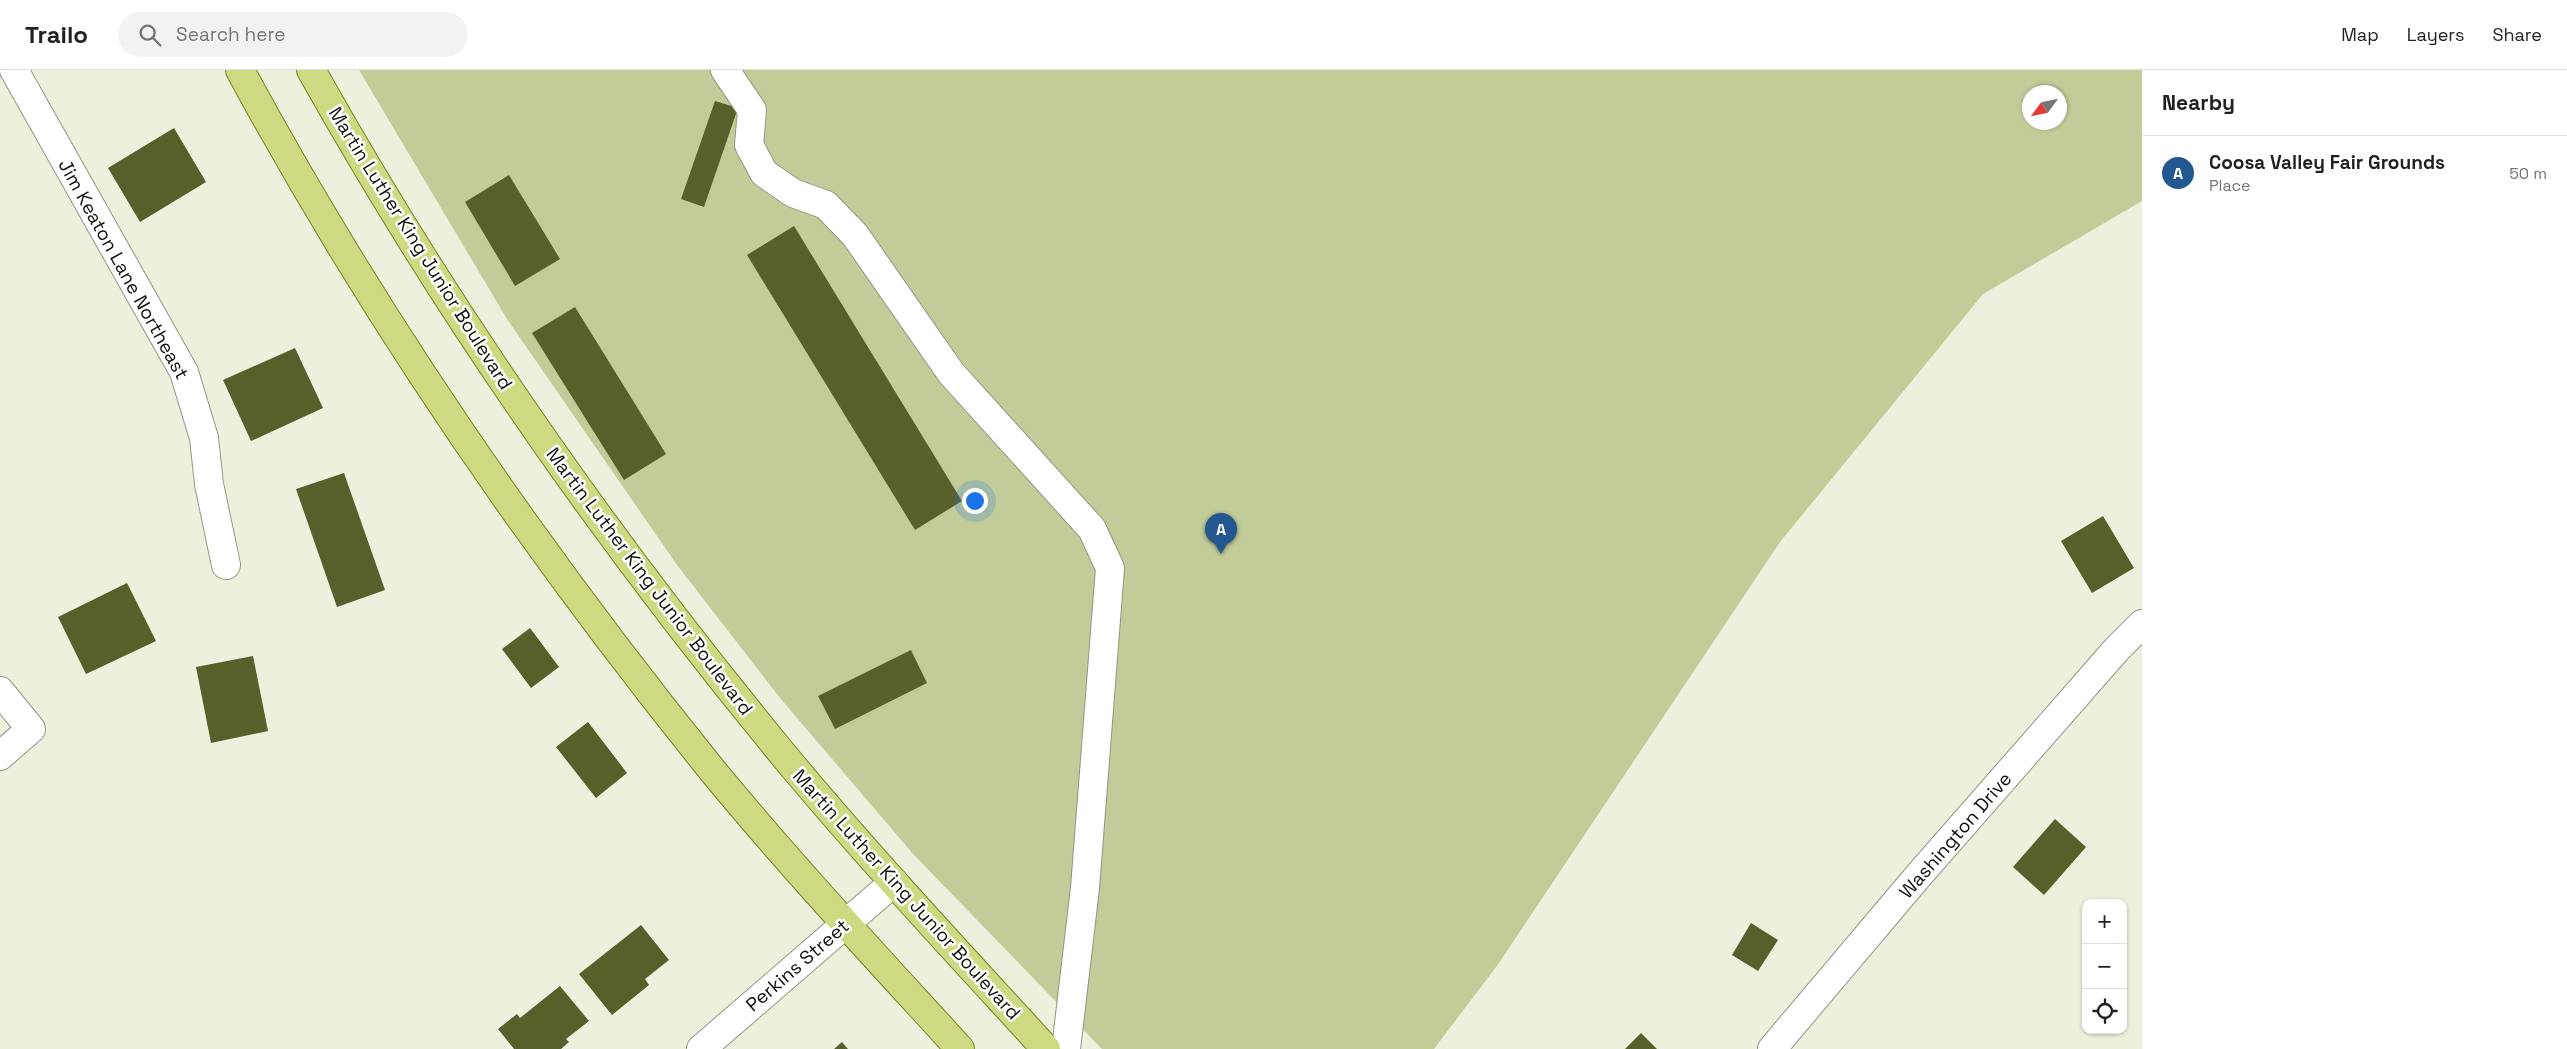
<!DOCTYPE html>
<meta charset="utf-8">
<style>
:root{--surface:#fff;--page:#f2f2f2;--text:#202124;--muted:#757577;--line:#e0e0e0;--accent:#225790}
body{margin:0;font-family:"Space Grotesk",sans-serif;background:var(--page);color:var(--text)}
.controls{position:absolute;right:15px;bottom:15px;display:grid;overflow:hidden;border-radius:10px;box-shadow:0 1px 4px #0004}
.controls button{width:45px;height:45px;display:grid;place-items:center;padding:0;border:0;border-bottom:1px solid var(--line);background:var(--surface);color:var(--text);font:25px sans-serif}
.compass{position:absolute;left:2022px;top:15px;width:45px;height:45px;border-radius:50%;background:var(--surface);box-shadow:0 1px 4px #0004;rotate:237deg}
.you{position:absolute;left:974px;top:430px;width:18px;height:18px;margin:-12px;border:4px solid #fff;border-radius:50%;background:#1a73e8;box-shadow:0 0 0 8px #1a73e833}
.badge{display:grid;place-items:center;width:32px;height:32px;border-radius:50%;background:var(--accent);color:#fff;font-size:16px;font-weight:700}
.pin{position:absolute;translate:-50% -41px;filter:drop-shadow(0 1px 2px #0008)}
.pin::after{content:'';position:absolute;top:26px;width:18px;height:15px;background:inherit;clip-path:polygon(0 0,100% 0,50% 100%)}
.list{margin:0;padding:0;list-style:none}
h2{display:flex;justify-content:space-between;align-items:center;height:65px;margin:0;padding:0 20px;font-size:21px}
h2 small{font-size:16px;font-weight:400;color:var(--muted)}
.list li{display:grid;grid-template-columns:32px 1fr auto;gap:15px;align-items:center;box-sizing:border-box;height:75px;padding:0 20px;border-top:1px solid var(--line)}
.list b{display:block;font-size:19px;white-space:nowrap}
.list p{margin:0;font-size:16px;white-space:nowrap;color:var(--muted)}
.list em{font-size:16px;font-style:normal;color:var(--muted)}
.icon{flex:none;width:28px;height:28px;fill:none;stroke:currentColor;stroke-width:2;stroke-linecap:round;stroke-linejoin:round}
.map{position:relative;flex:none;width:2142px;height:979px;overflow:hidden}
header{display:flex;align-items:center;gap:30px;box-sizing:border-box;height:70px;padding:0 25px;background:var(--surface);border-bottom:1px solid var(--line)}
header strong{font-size:24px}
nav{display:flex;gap:28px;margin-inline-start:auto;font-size:18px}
.search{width:350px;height:45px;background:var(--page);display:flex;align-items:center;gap:12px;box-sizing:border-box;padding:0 18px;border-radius:28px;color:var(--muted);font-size:19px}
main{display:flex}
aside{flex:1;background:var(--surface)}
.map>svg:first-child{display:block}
.green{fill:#c2cc98;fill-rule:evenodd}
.building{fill:#575f2a}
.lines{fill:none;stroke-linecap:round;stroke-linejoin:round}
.minor-casing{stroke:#929684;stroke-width:30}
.major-casing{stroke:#768221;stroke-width:30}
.minor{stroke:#fff;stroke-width:28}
.major{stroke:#ced982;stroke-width:28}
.labels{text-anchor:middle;stroke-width:5;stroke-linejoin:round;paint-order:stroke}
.street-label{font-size:19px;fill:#0f100a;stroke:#fff}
</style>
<header>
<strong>Trailo</strong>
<div class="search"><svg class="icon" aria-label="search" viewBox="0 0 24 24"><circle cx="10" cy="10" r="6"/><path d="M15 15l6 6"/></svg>Search here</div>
<nav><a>Map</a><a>Layers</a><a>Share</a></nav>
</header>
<main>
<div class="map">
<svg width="2142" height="979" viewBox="0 0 2142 979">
<rect width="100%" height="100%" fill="#ecf0dd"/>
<path class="green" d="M 359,0 L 2142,0 L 2142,131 L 1983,224 L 1780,472 L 1499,893 L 1434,979 L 1102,979 L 914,785 L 780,628 L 677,495 L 507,249 ZM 2030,22 L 2060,22 L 2060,52 L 2030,52 Z"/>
<path class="building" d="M 715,31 L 738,38 L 704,137 L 681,129 Z
M 174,58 L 206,112 L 140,152 L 108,98 Z
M 509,105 L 560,189 L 515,216 L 465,132 Z
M 794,156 L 962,431 L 915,460 L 747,185 Z
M 575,237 L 666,384 L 624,410 L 532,263 Z
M 295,278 L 323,338 L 251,371 L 223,310 Z
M 344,403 L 385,520 L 337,537 L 296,419 Z
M 2103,446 L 2134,498 L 2092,523 L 2061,471 Z
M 127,513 L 156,571 L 86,604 L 58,547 Z
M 530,558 L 559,597 L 531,618 L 502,579 Z
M 911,580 L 927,613 L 835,659 L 818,626 Z
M 253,586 L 268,661 L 211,673 L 196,597 Z
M 588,652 L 627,703 L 596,728 L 556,677 Z
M 2055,749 L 2086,777 L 2044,825 L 2013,797 Z
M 1751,853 L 1778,870 L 1758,901 L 1732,885 Z
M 641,855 L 669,890 L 645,909 L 649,915 L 612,945 L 579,904 Z
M 560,916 L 589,951 L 566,969 L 569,972 L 561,979 L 514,979 L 498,959 L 517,944 L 520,948 Z
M 1641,963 L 1657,979 L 1625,979 Z
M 842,972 L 848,979 L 834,979 Z"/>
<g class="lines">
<g class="minor-casing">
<path id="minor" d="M 14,0 L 184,302 L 204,368 L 209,414 L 226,495
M 725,0 L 752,40 L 749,75 L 764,103 L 793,123 L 826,135 L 855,165 L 951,303 L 1092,459 L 1110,498 L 1085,818 L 1066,979
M 0,621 L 31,659 L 0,686
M 701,979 L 894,812
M 1772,979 L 1919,805 L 2116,580 L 2142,554"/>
</g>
<g class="major-casing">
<path id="major" d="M 240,0 C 374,248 535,481 712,700 C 791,796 876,887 960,979
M 311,0 C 449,246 612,478 791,694 C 873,792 960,885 1046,979"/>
</g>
<use href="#minor" class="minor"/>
<use href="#major" class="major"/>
</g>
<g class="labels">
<g class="street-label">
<text transform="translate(421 178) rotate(58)" y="7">Martin Luther King Junior Boulevard</text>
<text transform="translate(124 199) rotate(61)" y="7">Jim Keaton Lane Northeast</text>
<text transform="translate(650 511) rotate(53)" y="7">Martin Luther King Junior Boulevard</text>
<text transform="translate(1955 765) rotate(-49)" y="7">Washington Drive</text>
<text transform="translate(907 824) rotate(48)" y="7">Martin Luther King Junior Boulevard</text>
<text transform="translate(797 895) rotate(-41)" y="7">Perkins Street</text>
</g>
</g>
</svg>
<div class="controls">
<button>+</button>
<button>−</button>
<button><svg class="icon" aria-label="locate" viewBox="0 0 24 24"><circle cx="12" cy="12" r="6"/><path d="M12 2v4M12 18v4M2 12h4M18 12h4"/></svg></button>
</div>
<svg class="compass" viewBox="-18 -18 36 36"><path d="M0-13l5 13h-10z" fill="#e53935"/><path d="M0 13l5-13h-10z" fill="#757577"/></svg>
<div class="you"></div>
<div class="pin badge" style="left:1221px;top:484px">A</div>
</div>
<aside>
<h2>Nearby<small></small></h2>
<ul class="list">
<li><span class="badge">A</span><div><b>Coosa Valley Fair Grounds</b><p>Place</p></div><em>50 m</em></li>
</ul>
</aside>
</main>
